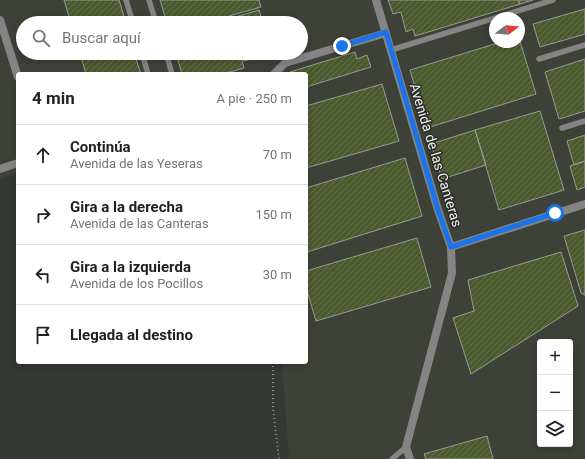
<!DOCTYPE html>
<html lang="es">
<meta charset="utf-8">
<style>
:root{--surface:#fff;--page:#f6f6f6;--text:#202124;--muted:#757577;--line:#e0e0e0}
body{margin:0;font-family:Roboto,sans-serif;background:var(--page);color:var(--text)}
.controls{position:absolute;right:12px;bottom:12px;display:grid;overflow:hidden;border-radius:4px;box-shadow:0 2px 6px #0003}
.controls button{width:36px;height:36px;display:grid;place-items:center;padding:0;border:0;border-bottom:1px solid var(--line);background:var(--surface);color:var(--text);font:20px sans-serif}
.compass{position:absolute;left:489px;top:12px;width:36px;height:36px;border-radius:50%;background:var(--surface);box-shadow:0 2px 6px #0003;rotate:74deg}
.stop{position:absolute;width:12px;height:12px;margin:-9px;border:3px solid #1a73e8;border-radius:50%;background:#fff}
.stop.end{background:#1a73e8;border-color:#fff;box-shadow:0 1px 4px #0008}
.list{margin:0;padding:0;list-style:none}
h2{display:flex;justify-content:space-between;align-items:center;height:52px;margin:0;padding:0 16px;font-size:17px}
h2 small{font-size:13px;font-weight:400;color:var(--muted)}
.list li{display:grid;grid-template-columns:26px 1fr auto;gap:12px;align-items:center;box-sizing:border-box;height:60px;padding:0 16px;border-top:1px solid var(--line)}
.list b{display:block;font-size:15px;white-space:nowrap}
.list p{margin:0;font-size:13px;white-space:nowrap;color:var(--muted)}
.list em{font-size:13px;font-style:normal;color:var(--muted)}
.icon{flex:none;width:22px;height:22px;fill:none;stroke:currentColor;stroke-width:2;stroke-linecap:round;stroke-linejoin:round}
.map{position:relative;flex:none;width:585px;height:459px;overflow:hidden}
.search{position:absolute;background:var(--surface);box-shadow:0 2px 6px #0003;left:16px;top:16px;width:292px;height:44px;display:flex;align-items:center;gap:10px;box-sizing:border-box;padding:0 14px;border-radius:22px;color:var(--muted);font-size:15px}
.panel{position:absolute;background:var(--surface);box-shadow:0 2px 6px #0003;left:16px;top:72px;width:292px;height:292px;border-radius:4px}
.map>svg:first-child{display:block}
.built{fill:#3d4137;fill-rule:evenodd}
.building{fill:url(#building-hatch);stroke:#999b96}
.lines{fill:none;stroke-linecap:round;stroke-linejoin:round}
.path{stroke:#8e908c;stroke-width:2;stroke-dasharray:1 3;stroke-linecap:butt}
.lane{stroke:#868384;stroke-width:5.5}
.street{stroke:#868384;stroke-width:8}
.route{stroke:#1a73e8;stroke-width:5}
.labels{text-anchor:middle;stroke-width:3;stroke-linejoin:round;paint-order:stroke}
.street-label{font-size:14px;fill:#eff0ed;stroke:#2c2d2a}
</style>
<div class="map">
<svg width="585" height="459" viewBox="0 0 585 459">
<defs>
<pattern id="building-hatch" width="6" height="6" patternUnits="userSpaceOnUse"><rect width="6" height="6" fill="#4b592e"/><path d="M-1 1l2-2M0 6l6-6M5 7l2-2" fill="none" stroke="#65714d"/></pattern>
</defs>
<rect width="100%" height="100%" fill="#363834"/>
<path class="built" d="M 0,0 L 585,0 L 585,459 L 289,459 L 282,362 L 306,362 L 306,74 L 18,74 L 18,173 L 0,179 ZM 495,18 L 519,18 L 519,42 L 495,42 ZM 23,23 L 301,23 L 301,53 L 23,53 ZM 540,342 L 570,342 L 570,444 L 540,444 Z"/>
<path class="building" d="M 64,0 L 119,0 L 126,23 L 71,23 Z
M 160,0 L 259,0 L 261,7 L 229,16 L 231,23 L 167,23 Z
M 388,0 L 518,0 L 520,4 L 415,36 L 413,29 L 406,32 L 401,12 L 393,14 Z
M 518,0 L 533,0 L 520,4 Z
M 585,9 L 585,34 L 540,47 L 533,24 Z
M 259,10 L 263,23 L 233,23 L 232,18 Z
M 519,38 L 536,94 L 427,128 L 410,70 L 501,42 L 519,42 Z
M 355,52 L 357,59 L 367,55 L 371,67 L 306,87 L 306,74 L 291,74 L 290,72 Z
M 80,53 L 134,53 L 141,74 L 86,74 Z
M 176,53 L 240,53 L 244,68 L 223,74 L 182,74 Z
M 242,53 L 271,53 L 244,61 Z
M 585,59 L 585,111 L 559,119 L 545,72 Z
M 382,84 L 399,141 L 306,168 L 306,106 Z
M 540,111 L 564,190 L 499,210 L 475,130 Z
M 475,130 L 486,165 L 442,179 L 431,144 Z
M 585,135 L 585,161 L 574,165 L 567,141 Z
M 405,158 L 422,216 L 307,252 L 306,249 L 306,188 Z
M 585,161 L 585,187 L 577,190 L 570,166 Z
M 585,230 L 585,295 L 581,293 L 564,236 Z
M 417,238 L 431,287 L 316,321 L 306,287 L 306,271 Z
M 561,252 L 578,306 L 471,374 L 453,318 L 474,311 L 468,280 Z
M 487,436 L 493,459 L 426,459 L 424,454 Z"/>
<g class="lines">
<path class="path" d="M 273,362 L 273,408 L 279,459"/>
<path class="lane" d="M 126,0 L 133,23
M 149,0 L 156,23
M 391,50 L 553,0
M 142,53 L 148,74
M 166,53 L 172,74
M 539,59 L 585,45
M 562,128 L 585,121
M 392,459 L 406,447"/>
<path class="street" d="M 376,0 L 438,210 L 451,247 L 452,273 L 406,447 L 410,459
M 0,20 L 18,77
M 274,74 L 285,63 L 386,33
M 0,169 L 18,163
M 451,247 L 585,204"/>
</g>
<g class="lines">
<path class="route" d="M 342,46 L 386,32 L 438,210 L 451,247 L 555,213"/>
</g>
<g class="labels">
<g class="street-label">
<text transform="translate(436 155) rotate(73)" y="5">Avenida de las Canteras</text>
</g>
</g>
</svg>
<div class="controls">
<button>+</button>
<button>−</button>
<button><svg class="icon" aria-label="layers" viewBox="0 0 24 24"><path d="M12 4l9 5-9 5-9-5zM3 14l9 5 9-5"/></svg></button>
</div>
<svg class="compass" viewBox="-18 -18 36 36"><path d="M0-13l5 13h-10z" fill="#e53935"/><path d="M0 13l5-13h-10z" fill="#757577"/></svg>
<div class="stop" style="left:555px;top:213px"></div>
<div class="stop end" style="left:342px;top:46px"></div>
<div class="search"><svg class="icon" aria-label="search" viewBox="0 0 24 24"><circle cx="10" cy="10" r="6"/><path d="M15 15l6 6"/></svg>Buscar aquí</div>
<section class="panel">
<h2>4 min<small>A pie · 250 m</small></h2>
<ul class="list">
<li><svg class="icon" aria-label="ahead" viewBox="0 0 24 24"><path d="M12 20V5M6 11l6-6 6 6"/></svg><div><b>Continúa</b><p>Avenida de las Yeseras</p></div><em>70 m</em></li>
<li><svg class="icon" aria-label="right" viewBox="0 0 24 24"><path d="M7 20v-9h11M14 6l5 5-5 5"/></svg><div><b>Gira a la derecha</b><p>Avenida de las Canteras</p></div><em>150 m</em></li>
<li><svg class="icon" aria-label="left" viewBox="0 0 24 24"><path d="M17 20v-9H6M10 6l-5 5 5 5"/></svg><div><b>Gira a la izquierda</b><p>Avenida de los Pocillos</p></div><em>30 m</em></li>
<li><svg class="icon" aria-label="arrive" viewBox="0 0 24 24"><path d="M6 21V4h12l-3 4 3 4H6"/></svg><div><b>Llegada al destino</b></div></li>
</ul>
</section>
</div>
